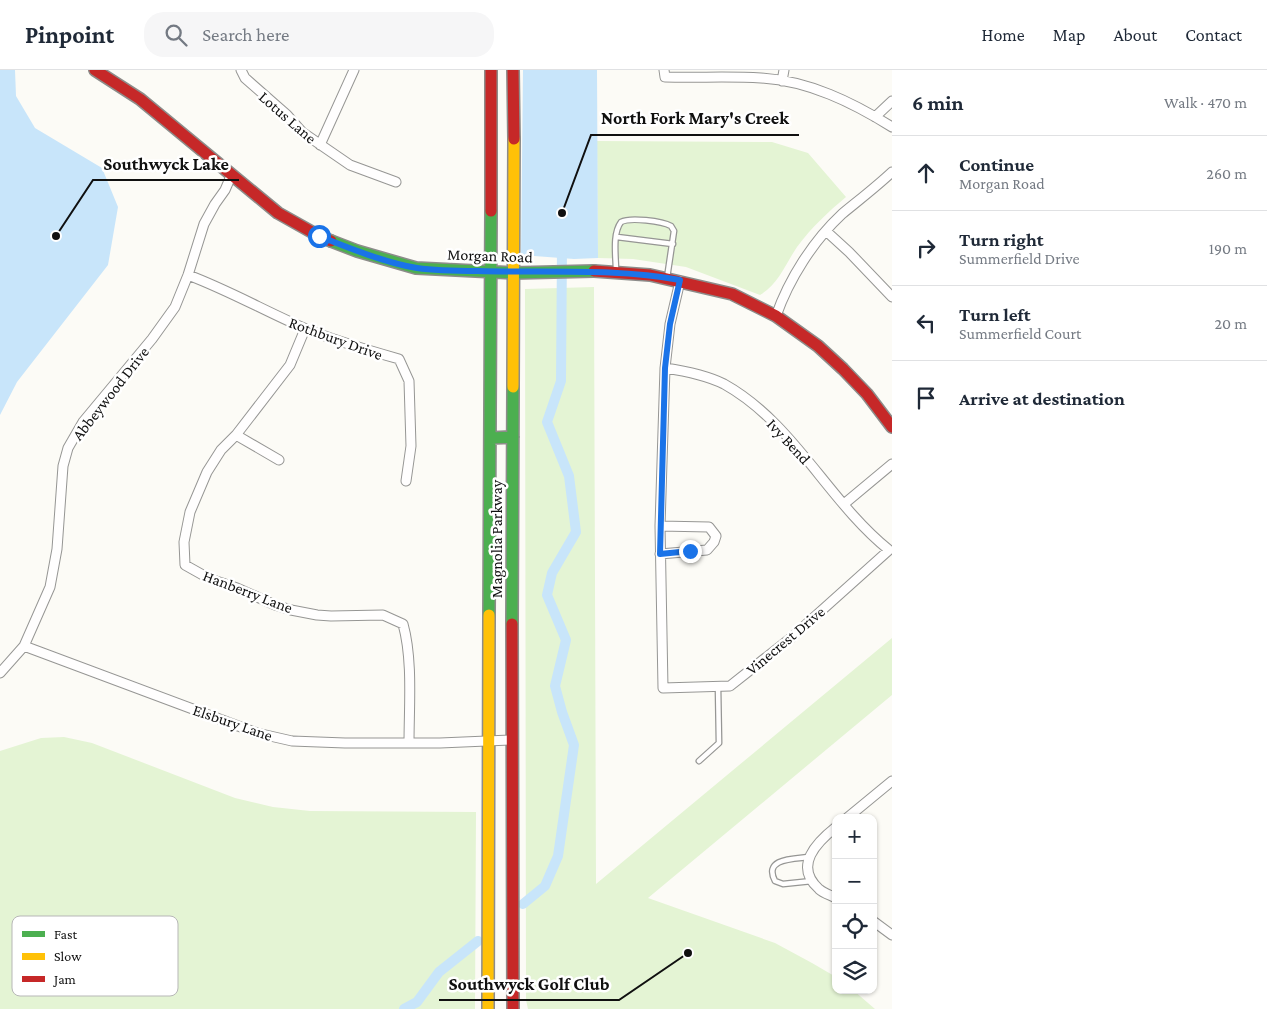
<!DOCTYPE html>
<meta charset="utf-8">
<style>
:root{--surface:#fff;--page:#f6f6f7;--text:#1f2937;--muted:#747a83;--line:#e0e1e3}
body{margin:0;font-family:"Crimson Pro",serif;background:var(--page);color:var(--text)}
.controls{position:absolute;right:15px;bottom:15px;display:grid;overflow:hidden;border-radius:10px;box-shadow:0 1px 4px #0004}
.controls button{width:45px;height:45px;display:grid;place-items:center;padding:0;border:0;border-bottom:1px solid var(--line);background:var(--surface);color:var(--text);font:25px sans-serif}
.stop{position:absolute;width:15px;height:15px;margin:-11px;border:4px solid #1a73e8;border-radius:50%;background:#fff}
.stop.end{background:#1a73e8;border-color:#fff;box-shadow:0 1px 5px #0008}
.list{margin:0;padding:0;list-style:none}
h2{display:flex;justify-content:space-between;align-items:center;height:65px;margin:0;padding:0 20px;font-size:21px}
h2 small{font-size:16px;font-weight:400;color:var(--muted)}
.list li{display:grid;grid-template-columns:32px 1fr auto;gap:15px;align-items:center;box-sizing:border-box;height:75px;padding:0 20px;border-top:1px solid var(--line)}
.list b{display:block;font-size:19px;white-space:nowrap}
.list p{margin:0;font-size:16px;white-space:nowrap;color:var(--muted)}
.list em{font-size:16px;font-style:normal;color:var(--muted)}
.icon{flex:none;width:28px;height:28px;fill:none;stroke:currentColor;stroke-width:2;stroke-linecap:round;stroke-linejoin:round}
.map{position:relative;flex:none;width:892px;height:939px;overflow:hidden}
header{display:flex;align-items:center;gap:30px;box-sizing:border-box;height:70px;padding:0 25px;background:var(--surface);border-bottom:1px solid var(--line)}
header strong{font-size:24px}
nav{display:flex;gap:28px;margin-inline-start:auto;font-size:18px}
.search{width:350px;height:45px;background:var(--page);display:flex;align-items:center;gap:12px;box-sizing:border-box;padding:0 18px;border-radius:20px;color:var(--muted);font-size:19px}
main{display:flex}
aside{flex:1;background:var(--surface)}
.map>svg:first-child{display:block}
.green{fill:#e4f4d4}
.water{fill:#c8e5fa}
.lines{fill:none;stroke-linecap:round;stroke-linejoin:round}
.canal{stroke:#c8e5fa;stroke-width:10}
.lane-casing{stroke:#969694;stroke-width:7}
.street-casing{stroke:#969694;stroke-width:11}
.fast-casing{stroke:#8d8c8a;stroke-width:14}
.slow-casing{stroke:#8d8c8a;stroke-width:14}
.jam-casing{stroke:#8d8c8a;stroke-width:14}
.lane{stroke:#fffefe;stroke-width:4.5}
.street{stroke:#fffefe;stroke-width:9}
.fast{stroke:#4caf50;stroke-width:11}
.slow{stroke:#ffc107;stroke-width:11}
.jam{stroke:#c62828;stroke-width:11}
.route{stroke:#1a73e8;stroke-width:6}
.labels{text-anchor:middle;stroke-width:5;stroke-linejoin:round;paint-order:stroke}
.street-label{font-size:16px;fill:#101010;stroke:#fff}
.key{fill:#fff;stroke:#b7b7b7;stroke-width:1}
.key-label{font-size:14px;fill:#101010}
.leader{fill:none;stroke:#101010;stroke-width:2}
.callout-dot{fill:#101010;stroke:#fff;stroke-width:2}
.callout-label{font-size:18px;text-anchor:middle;font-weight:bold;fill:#101010;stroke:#fff;stroke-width:5;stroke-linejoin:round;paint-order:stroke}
</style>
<header>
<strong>Pinpoint</strong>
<div class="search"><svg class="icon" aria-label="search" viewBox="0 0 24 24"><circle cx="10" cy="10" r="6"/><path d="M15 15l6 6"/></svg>Search here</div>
<nav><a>Home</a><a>Map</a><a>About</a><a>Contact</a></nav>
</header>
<main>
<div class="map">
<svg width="892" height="939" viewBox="0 0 892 939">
<rect width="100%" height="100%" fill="#fcfbf6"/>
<path class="green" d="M 597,71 L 772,72 L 808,83 L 846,127 C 828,142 812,157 797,177 C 786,193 778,215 760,225 L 686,197 L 633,189 L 598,188 Z
M 594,217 L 596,814 L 892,568 L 892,625 L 648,828 L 775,873 L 812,893 L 836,907 L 836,920 L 853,920 L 875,939 L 528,939 L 526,930 L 525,219 Z
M 64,667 L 92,673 L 235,728 L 273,737 L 310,741 L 476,742 L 475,939 L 0,939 L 0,681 L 41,668 Z"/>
<path class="water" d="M 0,0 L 15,0 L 16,26 L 35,58 L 102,98 L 118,137 L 108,195 L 17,312 L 0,345 Z
M 523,0 L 597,0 L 598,188 L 574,189 L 521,185 Z"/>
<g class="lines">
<path class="canal" d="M 523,834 L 545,816 L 558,786 L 574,675 L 562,642 L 555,616 L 566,570 L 547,525 L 552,503 L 576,462 L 569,406 L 547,352 L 561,311 L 562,176
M 404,939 L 417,932 L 439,902 L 478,871"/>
<g class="lane-casing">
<path id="lane" d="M 617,167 L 673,174
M 616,201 C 616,187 612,164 621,152 C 630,147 662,151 671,156 L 674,161 L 667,208
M 699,691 L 719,673 L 718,616
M 809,787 C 794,789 763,788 775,811 L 783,814 L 812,811"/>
</g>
<g class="street-casing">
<path id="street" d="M 241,0 L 245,8 L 287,45 L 302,62 L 350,95 L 396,112
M 664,0 L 665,7 C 697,8 729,6 761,8 C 809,11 852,32 892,57
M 782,11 L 784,0
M 875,47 L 892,31
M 320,75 L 354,0
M 826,161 L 849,182 L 892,227
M 188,205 C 228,220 265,241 304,258 C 335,271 367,280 399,289 L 409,311 L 411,376 L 406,411
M 776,246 C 789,209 813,171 842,144 C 859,130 876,117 892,102
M 305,259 L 290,295 L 236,365 L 221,380 L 207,402 L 190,442 L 184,472 L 185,495 L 210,509 L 237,518 L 275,535 L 291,540 L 317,545 L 331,546 L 383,545 L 403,554 C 413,590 409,636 409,673
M 665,298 C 685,301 706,305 724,314 C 794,353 828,431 889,480 L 792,567 L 730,616 L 663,618 L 660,456 L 665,298 L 670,254 L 680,211
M 236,365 L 279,390
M 844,434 L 892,394
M 660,456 L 709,457 L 716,466 L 714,472 L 707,480 L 660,484
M 24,576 L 257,663 L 292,671 L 345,673 L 440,673 L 511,670
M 0,603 L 24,576 L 50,517 L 57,479 L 63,396 L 68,378 L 83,352 L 152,269 L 175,237 L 188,205 L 204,154 L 215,134 L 225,120 L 231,106
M 847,748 L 892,711
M 836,757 C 817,772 793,796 819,819 C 823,823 830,825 836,828
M 873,851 L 892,865"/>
</g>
<g class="fast-casing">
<path id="fast" d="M 331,171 L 357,181 L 416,198 L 514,203 L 594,201
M 490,368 L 513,367
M 489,545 L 491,141
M 512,554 L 513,317"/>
</g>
<g class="slow-casing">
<path id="slow" d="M 513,317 L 514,69
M 488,939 L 489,545"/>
</g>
<g class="jam-casing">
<path id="jam" d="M 95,0 L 140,29 L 278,143 L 319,166 L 331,171
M 513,0 L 514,69
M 491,141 L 491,0
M 594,201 L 650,205 L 732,224 L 776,246 L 818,276 L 843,299 L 867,324 L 892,357
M 512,554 L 513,939"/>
</g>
<use href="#lane" class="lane"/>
<use href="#street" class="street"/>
<use href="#fast" class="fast"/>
<use href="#slow" class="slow"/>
<use href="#jam" class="jam"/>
</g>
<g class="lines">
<path class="route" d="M 319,166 C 349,178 386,193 417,198 C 437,201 458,201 478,201 C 546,203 614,198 680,210 L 670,254 L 665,298 L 660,484 L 690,481"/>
</g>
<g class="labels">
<g class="street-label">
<text transform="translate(288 47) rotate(41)" y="6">Lotus Lane</text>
<text transform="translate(490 185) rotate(2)" y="6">Morgan Road</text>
<text transform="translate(336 268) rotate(20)" y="6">Rothbury Drive</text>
<text transform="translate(110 323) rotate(-52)" y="6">Abbeywood Drive</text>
<text transform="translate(789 371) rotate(47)" y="6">Ivy Bend</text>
<text transform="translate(496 469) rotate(-90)" y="6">Magnolia Parkway</text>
<text transform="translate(248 521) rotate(21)" y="6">Hanberry Lane</text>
<text transform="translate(785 570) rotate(-40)" y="6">Vinecrest Drive</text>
<text transform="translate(233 652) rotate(19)" y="6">Elsbury Lane</text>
</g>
</g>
<rect x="12" y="846" width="166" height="80" rx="8" class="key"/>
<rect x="22" y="861" width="23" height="6" fill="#4caf50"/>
<rect x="22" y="883" width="23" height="7" fill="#ffc107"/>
<rect x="22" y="906" width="23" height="6" fill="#c62828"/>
<g class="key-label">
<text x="54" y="869">Fast</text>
<text x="54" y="891">Slow</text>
<text x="54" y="914">Jam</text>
</g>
<path class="leader" d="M562 143L591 65H799M56 166L93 110H239M688 883L619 930H439"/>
<g class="callout-dot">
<circle cx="562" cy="143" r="5"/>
<circle cx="56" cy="166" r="5"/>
<circle cx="688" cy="883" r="5"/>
</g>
<g class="callout-label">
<text x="695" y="54">North Fork Mary's Creek</text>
<text x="166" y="100">Southwyck Lake</text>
<text x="529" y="920">Southwyck Golf Club</text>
</g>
</svg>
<div class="controls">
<button>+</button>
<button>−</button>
<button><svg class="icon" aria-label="locate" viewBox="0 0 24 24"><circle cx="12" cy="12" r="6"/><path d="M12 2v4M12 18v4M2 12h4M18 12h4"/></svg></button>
<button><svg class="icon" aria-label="layers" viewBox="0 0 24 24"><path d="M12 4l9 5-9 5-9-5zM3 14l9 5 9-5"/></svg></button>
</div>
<div class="stop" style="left:319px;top:166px"></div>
<div class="stop end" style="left:690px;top:481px"></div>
</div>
<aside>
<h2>6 min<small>Walk · 470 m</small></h2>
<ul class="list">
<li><svg class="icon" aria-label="ahead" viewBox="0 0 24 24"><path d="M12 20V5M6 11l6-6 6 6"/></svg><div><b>Continue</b><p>Morgan Road</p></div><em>260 m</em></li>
<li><svg class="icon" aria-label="right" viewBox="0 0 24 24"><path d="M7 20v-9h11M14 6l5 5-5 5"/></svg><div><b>Turn right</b><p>Summerfield Drive</p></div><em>190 m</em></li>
<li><svg class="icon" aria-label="left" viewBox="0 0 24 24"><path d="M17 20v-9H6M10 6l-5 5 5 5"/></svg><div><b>Turn left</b><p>Summerfield Court</p></div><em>20 m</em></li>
<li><svg class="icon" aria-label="arrive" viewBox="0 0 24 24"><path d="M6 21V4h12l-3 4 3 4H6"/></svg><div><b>Arrive at destination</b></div></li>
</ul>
</aside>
</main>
